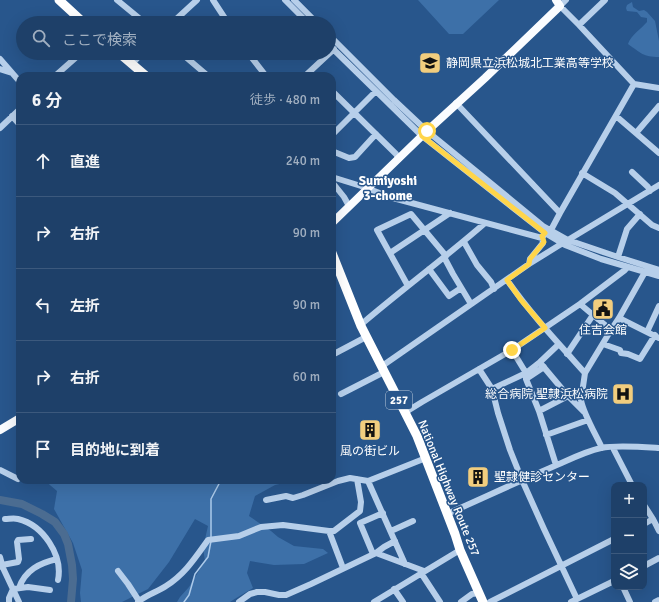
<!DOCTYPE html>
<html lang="ja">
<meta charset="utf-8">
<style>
:root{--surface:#1e4069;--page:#2b4b71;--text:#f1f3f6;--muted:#a1afc0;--line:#3c597d}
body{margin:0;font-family:Signika,"Noto Sans JP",sans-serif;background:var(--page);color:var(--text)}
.controls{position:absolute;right:12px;bottom:12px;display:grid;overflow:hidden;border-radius:8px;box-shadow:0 4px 16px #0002}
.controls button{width:36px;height:36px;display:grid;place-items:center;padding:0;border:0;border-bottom:1px solid var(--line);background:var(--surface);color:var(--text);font:20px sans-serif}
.stop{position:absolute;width:12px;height:12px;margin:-9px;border:3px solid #ffd54a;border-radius:50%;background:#fff}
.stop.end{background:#ffd54a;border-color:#fff;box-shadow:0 1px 4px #0008}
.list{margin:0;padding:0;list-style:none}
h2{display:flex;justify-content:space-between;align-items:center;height:52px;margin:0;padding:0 16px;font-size:17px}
h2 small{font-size:13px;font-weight:400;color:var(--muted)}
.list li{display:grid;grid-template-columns:26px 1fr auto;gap:12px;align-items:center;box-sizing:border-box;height:72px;padding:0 16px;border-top:1px solid var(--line)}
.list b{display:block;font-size:15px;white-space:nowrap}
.list em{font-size:13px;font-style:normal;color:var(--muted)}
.icon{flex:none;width:22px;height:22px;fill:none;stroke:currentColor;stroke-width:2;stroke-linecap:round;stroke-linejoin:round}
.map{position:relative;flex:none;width:659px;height:602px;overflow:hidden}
.search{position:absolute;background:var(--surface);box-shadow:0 4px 16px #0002;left:16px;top:16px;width:320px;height:44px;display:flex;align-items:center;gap:10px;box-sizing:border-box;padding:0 14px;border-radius:22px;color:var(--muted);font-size:15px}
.panel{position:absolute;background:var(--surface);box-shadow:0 4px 16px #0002;left:16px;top:72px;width:320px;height:412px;border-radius:12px}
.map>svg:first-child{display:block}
.green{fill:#3d70a8}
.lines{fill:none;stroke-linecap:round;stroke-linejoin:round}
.stream{stroke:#accaea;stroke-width:1.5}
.river{stroke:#4b6c91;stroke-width:8}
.minor{stroke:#b7cfea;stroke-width:6}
.major{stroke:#fafcff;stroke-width:8}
.highway{stroke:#fff;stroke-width:9}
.route{stroke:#ffd54a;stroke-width:5}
.labels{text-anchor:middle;stroke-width:3;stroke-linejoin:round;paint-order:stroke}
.shield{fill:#28568c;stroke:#beccdc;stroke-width:1}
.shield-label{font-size:11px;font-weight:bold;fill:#fff}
.poi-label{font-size:12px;fill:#fff;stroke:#28568c;text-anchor:start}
.street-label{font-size:12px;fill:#fff;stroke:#28568c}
.neighbourhood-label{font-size:13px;font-weight:bold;fill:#fff;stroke:#28568c}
</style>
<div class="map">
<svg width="659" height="602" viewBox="0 0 659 602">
<rect width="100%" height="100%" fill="#28568c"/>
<path class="green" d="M 418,0 L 499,0 L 463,34 L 449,34 Z
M 632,2 L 633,7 L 639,11 L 644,10 L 647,12 L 655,21 L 659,41 L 659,57 C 643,57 641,53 628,44 C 631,35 641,29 647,22 L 647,18 L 641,17 L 637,12 L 627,11 L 626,8 L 627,5 Z
M 44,480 L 104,480 L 104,481 L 124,484 L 128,480 L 297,480 L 275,485 L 255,496 L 249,516 L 271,531 L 278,537 L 294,546 L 323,549 L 328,553 L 304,564 L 274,565 L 250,561 L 247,573 L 253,588 L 233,600 L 230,602 L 177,602 L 180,597 L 189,587 L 205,561 L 203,548 L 208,526 L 195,519 L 169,562 L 148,589 L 122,602 L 81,602 L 80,593 L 82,570 L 73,543 L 54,509 L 57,491 Z"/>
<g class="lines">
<path class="stream" d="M 211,538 L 211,499 L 221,480
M 184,602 L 189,595 L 195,574 L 208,557 L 211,541"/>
<path class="river" d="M 0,500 L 22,504 L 42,514 L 55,522 L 64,534 L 68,544 L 72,565 L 73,579 L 71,602"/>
<path class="minor" d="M 117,0 L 145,23
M 213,0 L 228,23
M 285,0 L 308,23
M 294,0 L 317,23
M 172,23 L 197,0
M 579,25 L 605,0
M 329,35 L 394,100 L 427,131 L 543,226 L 568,240 L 618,257 L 659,270
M 329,45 L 422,136 L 545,233 L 565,245 L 601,259 L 659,276
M 181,53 L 208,76
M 248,53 L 266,76
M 0,59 L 20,82
M 132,64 L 142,53
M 0,69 L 12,73
M 55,76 L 81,53
M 305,76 L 334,49
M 634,84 L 659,88
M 332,91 L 396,154 L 399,159
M 456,103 L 560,213 L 634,84 L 579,25 L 560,6 L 566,0
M 12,116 L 20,125
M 616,116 L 659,153
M 0,128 L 20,109
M 636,133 L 659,106
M 332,135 L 376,91
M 332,151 L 349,158 L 355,157 L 376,134
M 632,172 L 648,187 L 650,191
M 582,173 L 615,193 L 652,225 L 659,228
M 332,177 L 361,186 L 393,198 L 542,238
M 332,182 L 344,197 L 349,206
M 551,230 L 560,213
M 464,242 L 477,265 L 491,282 L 494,289
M 390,253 L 450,213
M 444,257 L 453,274 L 471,304
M 618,257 L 627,229 L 640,214
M 529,264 L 530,259 L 543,243 L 542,238 L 544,235
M 429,269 L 449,296 L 461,288
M 507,280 C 530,313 558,343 585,373 L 581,400 C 583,413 596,435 602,448
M 408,286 L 377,230 L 411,214 L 446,256
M 580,304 L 611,330
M 619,318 L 659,338
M 361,326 L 364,322 C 404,288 446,257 485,223
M 647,332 L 659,306
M 603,344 L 620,350 L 621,353 L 628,354 L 640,359 L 655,335
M 512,350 L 526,373 L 526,379 L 544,367
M 567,354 L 593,315
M 332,355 L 366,337
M 542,365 L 568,396
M 382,368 L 385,364 L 529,264 L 558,246 L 659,185
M 479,369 L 492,389 L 526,373 L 540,362 L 559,344
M 585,373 L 611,330 L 619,318 L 645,272
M 526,379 L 539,411 L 556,465
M 492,389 L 498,413 L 510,450 L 522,480 L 544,529 L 577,599
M 341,394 L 384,372
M 539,411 L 568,396 L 584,412
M 406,413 L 409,410 L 422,402 L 512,350 L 580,304 L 625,270 L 628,267
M 546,435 L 588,420
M 613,447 L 614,450 L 632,485
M 0,470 L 18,479
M 266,500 L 286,496 L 293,498 L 303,495 L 338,481 L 350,478 L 368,481
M 644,505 L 653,519 L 659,531
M 447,514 C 481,499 515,483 550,468 C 567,461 583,452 601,448 C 616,445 643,447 659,448
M 5,519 C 9,519 14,518 18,519 C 43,525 63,555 58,580
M 644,524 L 653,519
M 329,531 L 343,568
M 391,531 L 413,521
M 376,553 L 384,547 L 395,541
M 373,554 L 360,523 L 383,513
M 0,557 L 3,568
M 405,564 L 368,481 L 426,458
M 2,565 L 18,562 L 19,559 L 17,542 L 18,540 L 31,539
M 0,566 L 3,568 L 19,602
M 644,566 L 659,558
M 118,571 L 128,584 L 139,601
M 421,573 L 440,602
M 623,587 L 630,602
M 19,588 C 25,570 40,563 57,559
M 394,589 L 403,602
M 9,602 L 9,598 L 13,589 L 28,587 L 50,590
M 138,602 C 146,595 157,592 166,586 C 185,574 195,558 208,540 L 239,536 L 261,527 L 283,525 L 329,531 L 334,531 L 360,511 L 361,502 L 357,479
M 239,602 L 250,594 L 257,592 L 265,592 L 279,595 L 286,595 L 311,584 L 376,553 L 424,571
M 374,602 L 460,550
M 461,602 L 472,594 L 479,593
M 490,602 L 614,539
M 571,602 L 614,581
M 655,602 L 659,600"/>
<path class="major" d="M 332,223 L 427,131 L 485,78 L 560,6 L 556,0
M 0,430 L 20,418"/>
<path class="highway" d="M 59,0 L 84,23
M 119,53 L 146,76
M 332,253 L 361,326 L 417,436 L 455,534 L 460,550 L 483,602"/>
</g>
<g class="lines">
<path class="route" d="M 427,131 L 422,136 L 545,233 L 542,236 L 544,242 L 530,259 L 529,264 L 507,280 L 521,300 L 545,328 L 512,350"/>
</g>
<defs>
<g id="school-square" transform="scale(1.15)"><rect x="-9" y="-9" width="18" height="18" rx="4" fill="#f1cd7e" stroke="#28568c"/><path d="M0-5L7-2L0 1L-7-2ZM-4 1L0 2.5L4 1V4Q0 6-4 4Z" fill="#111"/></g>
<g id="civic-square" transform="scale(1.15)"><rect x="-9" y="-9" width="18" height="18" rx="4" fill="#f1cd7e" stroke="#28568c"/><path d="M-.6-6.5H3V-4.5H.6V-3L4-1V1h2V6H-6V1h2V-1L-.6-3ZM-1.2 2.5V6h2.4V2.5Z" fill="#111"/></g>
<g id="hospital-square" transform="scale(1.15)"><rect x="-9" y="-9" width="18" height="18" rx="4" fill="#f1cd7e" stroke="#28568c"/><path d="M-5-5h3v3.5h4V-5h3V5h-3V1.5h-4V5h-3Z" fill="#111"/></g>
<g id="building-square" transform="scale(1.15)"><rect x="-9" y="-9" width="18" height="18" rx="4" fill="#f1cd7e" stroke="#28568c"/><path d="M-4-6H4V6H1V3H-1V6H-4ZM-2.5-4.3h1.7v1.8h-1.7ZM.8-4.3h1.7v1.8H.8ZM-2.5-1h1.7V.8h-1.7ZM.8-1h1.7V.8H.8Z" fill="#111"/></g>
</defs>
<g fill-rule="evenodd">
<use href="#school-square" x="430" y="63"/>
<use href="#civic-square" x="603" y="309"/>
<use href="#hospital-square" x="623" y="394"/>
<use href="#building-square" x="370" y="430"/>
<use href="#building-square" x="478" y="477"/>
</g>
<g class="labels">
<rect class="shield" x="386" y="391" width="26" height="18" rx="3"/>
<g class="shield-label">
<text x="399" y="404">257</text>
</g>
<g class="poi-label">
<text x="446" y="67">静岡県立浜松城北工業高等学校</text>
<text x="603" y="334" text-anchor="middle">住吉会館</text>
<text x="608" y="398" text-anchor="end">総合病院 聖隷浜松病院</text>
<text x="370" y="455" text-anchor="middle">風の街ビル</text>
<text x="494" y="481">聖隷健診センター</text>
</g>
<g class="street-label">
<text transform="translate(449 488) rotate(68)" y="4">National Highway Route 257</text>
</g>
<g class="neighbourhood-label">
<text x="388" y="185">Sumiyoshi<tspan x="388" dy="15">3-chome</tspan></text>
</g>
</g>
</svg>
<div class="controls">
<button>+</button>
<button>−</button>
<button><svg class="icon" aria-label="layers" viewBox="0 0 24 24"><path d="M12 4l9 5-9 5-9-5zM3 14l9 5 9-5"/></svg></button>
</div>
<div class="stop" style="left:427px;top:131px"></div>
<div class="stop end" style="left:512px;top:350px"></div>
<div class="search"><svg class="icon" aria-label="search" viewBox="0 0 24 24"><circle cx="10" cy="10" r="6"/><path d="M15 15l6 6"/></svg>ここで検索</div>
<section class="panel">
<h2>6 分<small>徒歩 · 480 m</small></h2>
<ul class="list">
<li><svg class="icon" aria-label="ahead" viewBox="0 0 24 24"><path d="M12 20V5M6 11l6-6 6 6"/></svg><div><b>直進</b></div><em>240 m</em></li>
<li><svg class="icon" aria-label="right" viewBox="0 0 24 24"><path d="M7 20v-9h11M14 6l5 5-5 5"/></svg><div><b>右折</b></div><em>90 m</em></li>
<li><svg class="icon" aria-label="left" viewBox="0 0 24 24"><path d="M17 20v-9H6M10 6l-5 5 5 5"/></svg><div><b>左折</b></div><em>90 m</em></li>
<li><svg class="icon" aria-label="right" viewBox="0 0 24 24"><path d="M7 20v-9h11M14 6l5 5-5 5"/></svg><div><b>右折</b></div><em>60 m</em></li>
<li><svg class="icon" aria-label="arrive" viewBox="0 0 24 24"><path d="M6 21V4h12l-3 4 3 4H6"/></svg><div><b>目的地に到着</b></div></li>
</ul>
</section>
</div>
